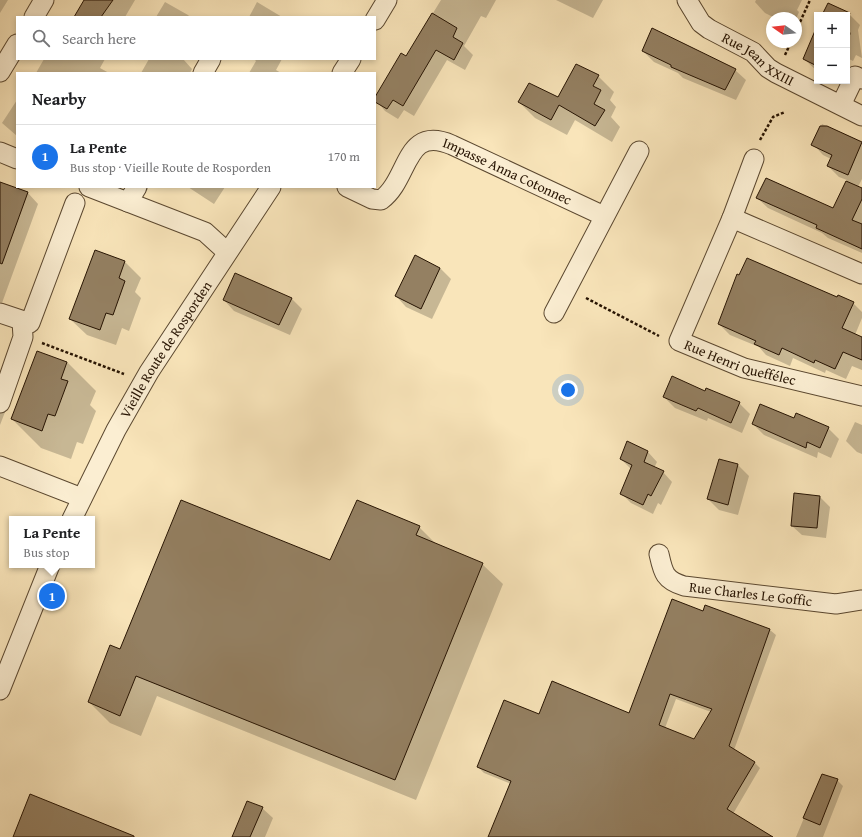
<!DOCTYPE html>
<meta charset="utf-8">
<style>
:root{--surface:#fff;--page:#f2f2f2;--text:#202124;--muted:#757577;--line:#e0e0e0;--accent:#1a73e8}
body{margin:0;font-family:"Gentium Book Plus",serif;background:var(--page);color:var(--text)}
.controls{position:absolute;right:12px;top:12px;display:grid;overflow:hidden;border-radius:0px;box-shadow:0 2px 6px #0003}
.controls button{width:36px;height:36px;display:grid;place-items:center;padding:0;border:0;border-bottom:1px solid var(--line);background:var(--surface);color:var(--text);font:20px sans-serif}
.compass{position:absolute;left:766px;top:12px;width:36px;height:36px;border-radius:50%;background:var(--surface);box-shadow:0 2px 6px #0003;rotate:284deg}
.you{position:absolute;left:568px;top:390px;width:14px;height:14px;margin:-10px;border:3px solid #fff;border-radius:50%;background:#1a73e8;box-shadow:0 0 0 6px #1a73e833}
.badge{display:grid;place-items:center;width:26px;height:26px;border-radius:50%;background:var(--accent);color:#fff;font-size:13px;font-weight:700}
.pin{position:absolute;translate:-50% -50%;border:2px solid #fff;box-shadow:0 1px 4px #0006}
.popup{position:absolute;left:9px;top:516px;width:86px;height:52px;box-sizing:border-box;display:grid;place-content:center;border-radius:0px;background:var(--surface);filter:drop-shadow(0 1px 3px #0005);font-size:13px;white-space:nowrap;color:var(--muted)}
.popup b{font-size:15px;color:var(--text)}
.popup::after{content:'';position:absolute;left:50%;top:100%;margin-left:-8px;border:8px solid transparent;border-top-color:var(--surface)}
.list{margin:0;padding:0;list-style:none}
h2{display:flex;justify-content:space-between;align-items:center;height:52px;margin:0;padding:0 16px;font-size:17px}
h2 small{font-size:13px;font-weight:400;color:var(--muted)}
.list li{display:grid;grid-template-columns:26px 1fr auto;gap:12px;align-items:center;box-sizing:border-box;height:64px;padding:0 16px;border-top:1px solid var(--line)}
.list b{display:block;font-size:15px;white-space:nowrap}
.list p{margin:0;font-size:13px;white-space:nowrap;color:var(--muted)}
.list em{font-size:13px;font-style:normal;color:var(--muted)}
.icon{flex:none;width:22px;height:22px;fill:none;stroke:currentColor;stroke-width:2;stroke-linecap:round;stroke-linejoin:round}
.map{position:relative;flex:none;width:862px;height:837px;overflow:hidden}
.search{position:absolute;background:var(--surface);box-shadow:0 2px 6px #0003;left:16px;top:16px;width:360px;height:44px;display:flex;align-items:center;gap:10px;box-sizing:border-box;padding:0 14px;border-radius:0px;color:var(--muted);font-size:15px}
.panel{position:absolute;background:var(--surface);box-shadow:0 2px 6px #0003;left:16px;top:72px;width:360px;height:116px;border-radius:0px}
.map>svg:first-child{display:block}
.shadow{fill:#0003;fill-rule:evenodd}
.building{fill:#948062;stroke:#261302;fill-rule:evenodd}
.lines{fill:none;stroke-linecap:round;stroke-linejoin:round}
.street-casing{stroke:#5b4830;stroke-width:21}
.path{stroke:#261302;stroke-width:2.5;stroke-dasharray:3 2;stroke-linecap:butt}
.street{stroke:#fbeed2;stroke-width:19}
.labels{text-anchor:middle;stroke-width:4;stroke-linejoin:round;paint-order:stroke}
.street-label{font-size:14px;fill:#261302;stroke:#fbeed2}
</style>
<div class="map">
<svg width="862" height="837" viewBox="0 0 862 837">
<rect width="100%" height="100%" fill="#f9e5ba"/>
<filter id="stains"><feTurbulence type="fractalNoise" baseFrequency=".005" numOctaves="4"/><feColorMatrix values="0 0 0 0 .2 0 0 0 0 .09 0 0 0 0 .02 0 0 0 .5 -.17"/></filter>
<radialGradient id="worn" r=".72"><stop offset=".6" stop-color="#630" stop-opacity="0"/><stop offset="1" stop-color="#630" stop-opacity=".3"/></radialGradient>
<path class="shadow" d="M 0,0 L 8,0 L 0,13 Z
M 86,0 L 135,0 L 125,17 L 76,17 Z
M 441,0 L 496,0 L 486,18 L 481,16 L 464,46 L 473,55 L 465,70 L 447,60 L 414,116 L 404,110 L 398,119 L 385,111 L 375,99 L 406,57 Z
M 556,0 L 603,0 L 593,18 Z
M 756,0 L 802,0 L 797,10 L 799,12 L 796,19 L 796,18 L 775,18 L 765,13 L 755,2 Z
M 165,2 L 188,15 L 190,17 L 156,17 Z
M 257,2 L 282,17 L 249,17 Z
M 849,14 L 860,25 L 858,30 L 862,58 L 856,55 L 853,61 L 847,58 L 847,15 L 824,15 Z
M 817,31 L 817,71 L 804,59 Z
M 643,51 L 735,70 L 746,80 L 736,100 L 683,78 L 678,73 L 654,62 Z
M 44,59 L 105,59 L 100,68 L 109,73 L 36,73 Z
M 149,59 L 183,59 L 192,69 L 190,73 L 141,73 Z
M 254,59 L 282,59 L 276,70 L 281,73 L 249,73 L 256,61 Z
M 598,76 L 614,92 L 610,100 L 616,107 L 611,117 L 620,127 L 612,142 L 575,120 L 567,135 L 535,118 L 519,102 L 558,99 Z
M 17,100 L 17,136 L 2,123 Z
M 822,124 L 862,143 L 862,179 L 858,187 L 862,189 L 862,253 L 828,238 L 822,233 L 768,208 L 757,198 L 834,209 L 847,180 L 839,177 L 828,166 L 831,159 L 823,155 L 813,144 Z
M 188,187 L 225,187 L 214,204 Z
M 0,188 L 28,193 L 38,204 L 2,303 L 0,302 Z
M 95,251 L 125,262 L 141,278 L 135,292 L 141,298 L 129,331 L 122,328 L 116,345 L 87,335 L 70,319 Z
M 440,268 L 451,279 L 432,319 L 406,307 L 396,296 Z
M 291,298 L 302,309 L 290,335 L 234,311 L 224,300 Z
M 838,299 L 853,303 L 862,312 L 862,318 L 855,335 L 862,338 L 862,370 L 852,366 L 846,379 L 826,370 L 825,373 L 793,358 L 790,366 L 766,355 L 759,347 L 730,335 L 719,324 Z
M 37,352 L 67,362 L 96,391 L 90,405 L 96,411 L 83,444 L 77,442 L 71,459 L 41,448 L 12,419 Z
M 0,380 L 7,407 L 0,425 Z
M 705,392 L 739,403 L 750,414 L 742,433 L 708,418 L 707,421 L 675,408 L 664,397 Z
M 795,420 L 828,428 L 839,439 L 831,458 L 818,452 L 817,458 L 764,435 L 753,424 Z
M 855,422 L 862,425 L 862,454 L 857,452 L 846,441 Z
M 628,442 L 648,452 L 657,462 L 654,468 L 663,472 L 672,482 L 661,505 L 658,503 L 653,514 L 631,503 L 622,494 L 631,469 L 621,459 Z
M 719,460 L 738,465 L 749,476 L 738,515 L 719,510 L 708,499 Z
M 820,497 L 830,507 L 826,538 L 802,535 L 792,526 Z
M 419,527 L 437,545 L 482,564 L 503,584 L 416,800 L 157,696 L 141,736 L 110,723 L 89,702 L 120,650 L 331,561 Z
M 706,606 L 770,630 L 776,635 L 734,750 L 754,762 L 760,768 L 733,814 L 773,837 L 489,837 L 511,784 L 484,773 L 478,767 L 539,715 L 630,714 L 704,612 ZM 676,699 L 711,712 L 694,740 L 665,728 Z
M 822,775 L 837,780 L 843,786 L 823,837 L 796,837 Z
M 262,808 L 273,818 L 265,837 L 238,837 Z"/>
<path class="building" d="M 84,0 L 113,0 L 101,17 L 74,17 Z
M 828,3 L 850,13 L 847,19 L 850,34 L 847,40 L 847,15 L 822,15 Z
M 432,13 L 457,28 L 453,37 L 463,43 L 454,60 L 436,50 L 403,106 L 393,100 L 387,109 L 375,102 L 375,97 L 401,53 L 406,56 Z
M 817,26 L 817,66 L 803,59 Z
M 652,28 L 736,69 L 725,90 L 671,67 L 671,65 L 642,51 Z
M 576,64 L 599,75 L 593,86 L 601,90 L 594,104 L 605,110 L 595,126 L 559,105 L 551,120 L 518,102 L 529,83 L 558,97 Z
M 820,126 L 827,126 L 862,142 L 848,175 L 827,166 L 832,155 L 811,145 Z
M 766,178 L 833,208 L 846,181 L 862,188 L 862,199 L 852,220 L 862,224 L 862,249 L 816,228 L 817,225 L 756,198 Z
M 0,182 L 28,192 L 2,264 L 0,263 Z
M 95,250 L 125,261 L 119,278 L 125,281 L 113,315 L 106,313 L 100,330 L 69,319 Z
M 415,255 L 440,268 L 421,309 L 395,296 Z
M 747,258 L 837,297 L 838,295 L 854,302 L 842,328 L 862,337 L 862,360 L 843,352 L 835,369 L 815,360 L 814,363 L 782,348 L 779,355 L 754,344 L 756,341 L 718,324 L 737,274 L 739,275 Z
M 235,273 L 292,298 L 279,325 L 223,300 Z
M 37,351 L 67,362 L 61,379 L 68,381 L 55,416 L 48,414 L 42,431 L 11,419 Z
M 672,376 L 705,391 L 706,388 L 740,402 L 731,423 L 698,408 L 696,411 L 663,397 Z
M 760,404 L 794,418 L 796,413 L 829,427 L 820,448 L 807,442 L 806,448 L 752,424 Z
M 627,441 L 648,451 L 644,462 L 664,471 L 651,496 L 648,494 L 643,505 L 620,494 L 632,465 L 620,459 Z
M 719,459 L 738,464 L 728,505 L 707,499 Z
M 794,493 L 820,496 L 817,528 L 791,526 Z
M 181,500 L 330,560 L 357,500 L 420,526 L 416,535 L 483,563 L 395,780 L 136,676 L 120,716 L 88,702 L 110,645 L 120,649 Z
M 672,599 L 703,611 L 705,605 L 770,629 L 729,746 L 755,762 L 727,809 L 773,837 L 488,837 L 511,781 L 477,767 L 504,700 L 539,714 L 552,681 L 629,713 ZM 670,694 L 712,709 L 694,739 L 659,725 Z
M 822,774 L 838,779 L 820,825 L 803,818 Z
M 30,794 L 134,836 L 134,837 L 13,837 Z
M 247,801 L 263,807 L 250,837 L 232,837 Z"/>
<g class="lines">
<g class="street-casing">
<g id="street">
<path id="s1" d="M 687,0 L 701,23 L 709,29 L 753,52 L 768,68 L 776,73 L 862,116"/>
<path d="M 34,17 L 44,0"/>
<path d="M 375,20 L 387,0"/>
<path d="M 0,72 L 17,44"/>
<path d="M 203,73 L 211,59"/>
<path d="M 342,73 L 351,59"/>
<path d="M 841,105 L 855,76 L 862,79"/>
<path d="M 0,152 L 17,159"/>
<path id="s2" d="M 754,159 L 732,218 L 679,341 L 744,368 L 862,396"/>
<path d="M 89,187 L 205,232 L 227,252"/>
<path id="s3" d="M 347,187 L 372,199 L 381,200 C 410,179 404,124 452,145 L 604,216"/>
<path d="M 128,202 L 137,187"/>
<path d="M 732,218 L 862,274"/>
<path d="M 0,313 L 30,323 L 75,203"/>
<path d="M 554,313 L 639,151"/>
<path d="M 0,403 L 23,337 L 22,321"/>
<path d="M 0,466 L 82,498"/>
<path id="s4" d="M 72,519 L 116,430 L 149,372 L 271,187"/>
<path id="s5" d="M 659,554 C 663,572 664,580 684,586 L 836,604 L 862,600"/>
<path d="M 0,690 L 50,565"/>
</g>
</g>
<path class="path" d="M 796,31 L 810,0
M 785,55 L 791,42
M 760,140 L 773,117 L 785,112
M 586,298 L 659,336
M 42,343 L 124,374"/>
<use href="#street" class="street"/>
</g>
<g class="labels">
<g class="street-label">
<text dy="5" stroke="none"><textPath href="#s1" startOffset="95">Rue Jean XXIII</textPath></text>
<text dy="5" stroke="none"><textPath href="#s3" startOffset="200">Impasse Anna Cotonnec</textPath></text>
<text dy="5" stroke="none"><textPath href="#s4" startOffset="194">Vieille Route de Rosporden</textPath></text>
<text dy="5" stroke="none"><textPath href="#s2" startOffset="262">Rue Henri Queffélec</textPath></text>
<text dy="5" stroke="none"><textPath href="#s5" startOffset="111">Rue Charles Le Goffic</textPath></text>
</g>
</g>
<rect width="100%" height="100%" filter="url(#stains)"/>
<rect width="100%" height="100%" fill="url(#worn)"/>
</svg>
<div class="controls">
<button>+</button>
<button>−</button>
</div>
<svg class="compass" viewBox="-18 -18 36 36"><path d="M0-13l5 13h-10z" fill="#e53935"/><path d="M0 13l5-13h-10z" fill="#757577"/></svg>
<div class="you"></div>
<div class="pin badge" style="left:52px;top:596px">1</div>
<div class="popup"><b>La Pente</b>Bus stop</div>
<div class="search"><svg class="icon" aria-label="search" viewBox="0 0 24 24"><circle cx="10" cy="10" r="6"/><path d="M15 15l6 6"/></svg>Search here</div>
<section class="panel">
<h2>Nearby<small></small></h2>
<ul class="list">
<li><span class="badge">1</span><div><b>La Pente</b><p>Bus stop · Vieille Route de Rosporden</p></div><em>170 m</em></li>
</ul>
</section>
</div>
